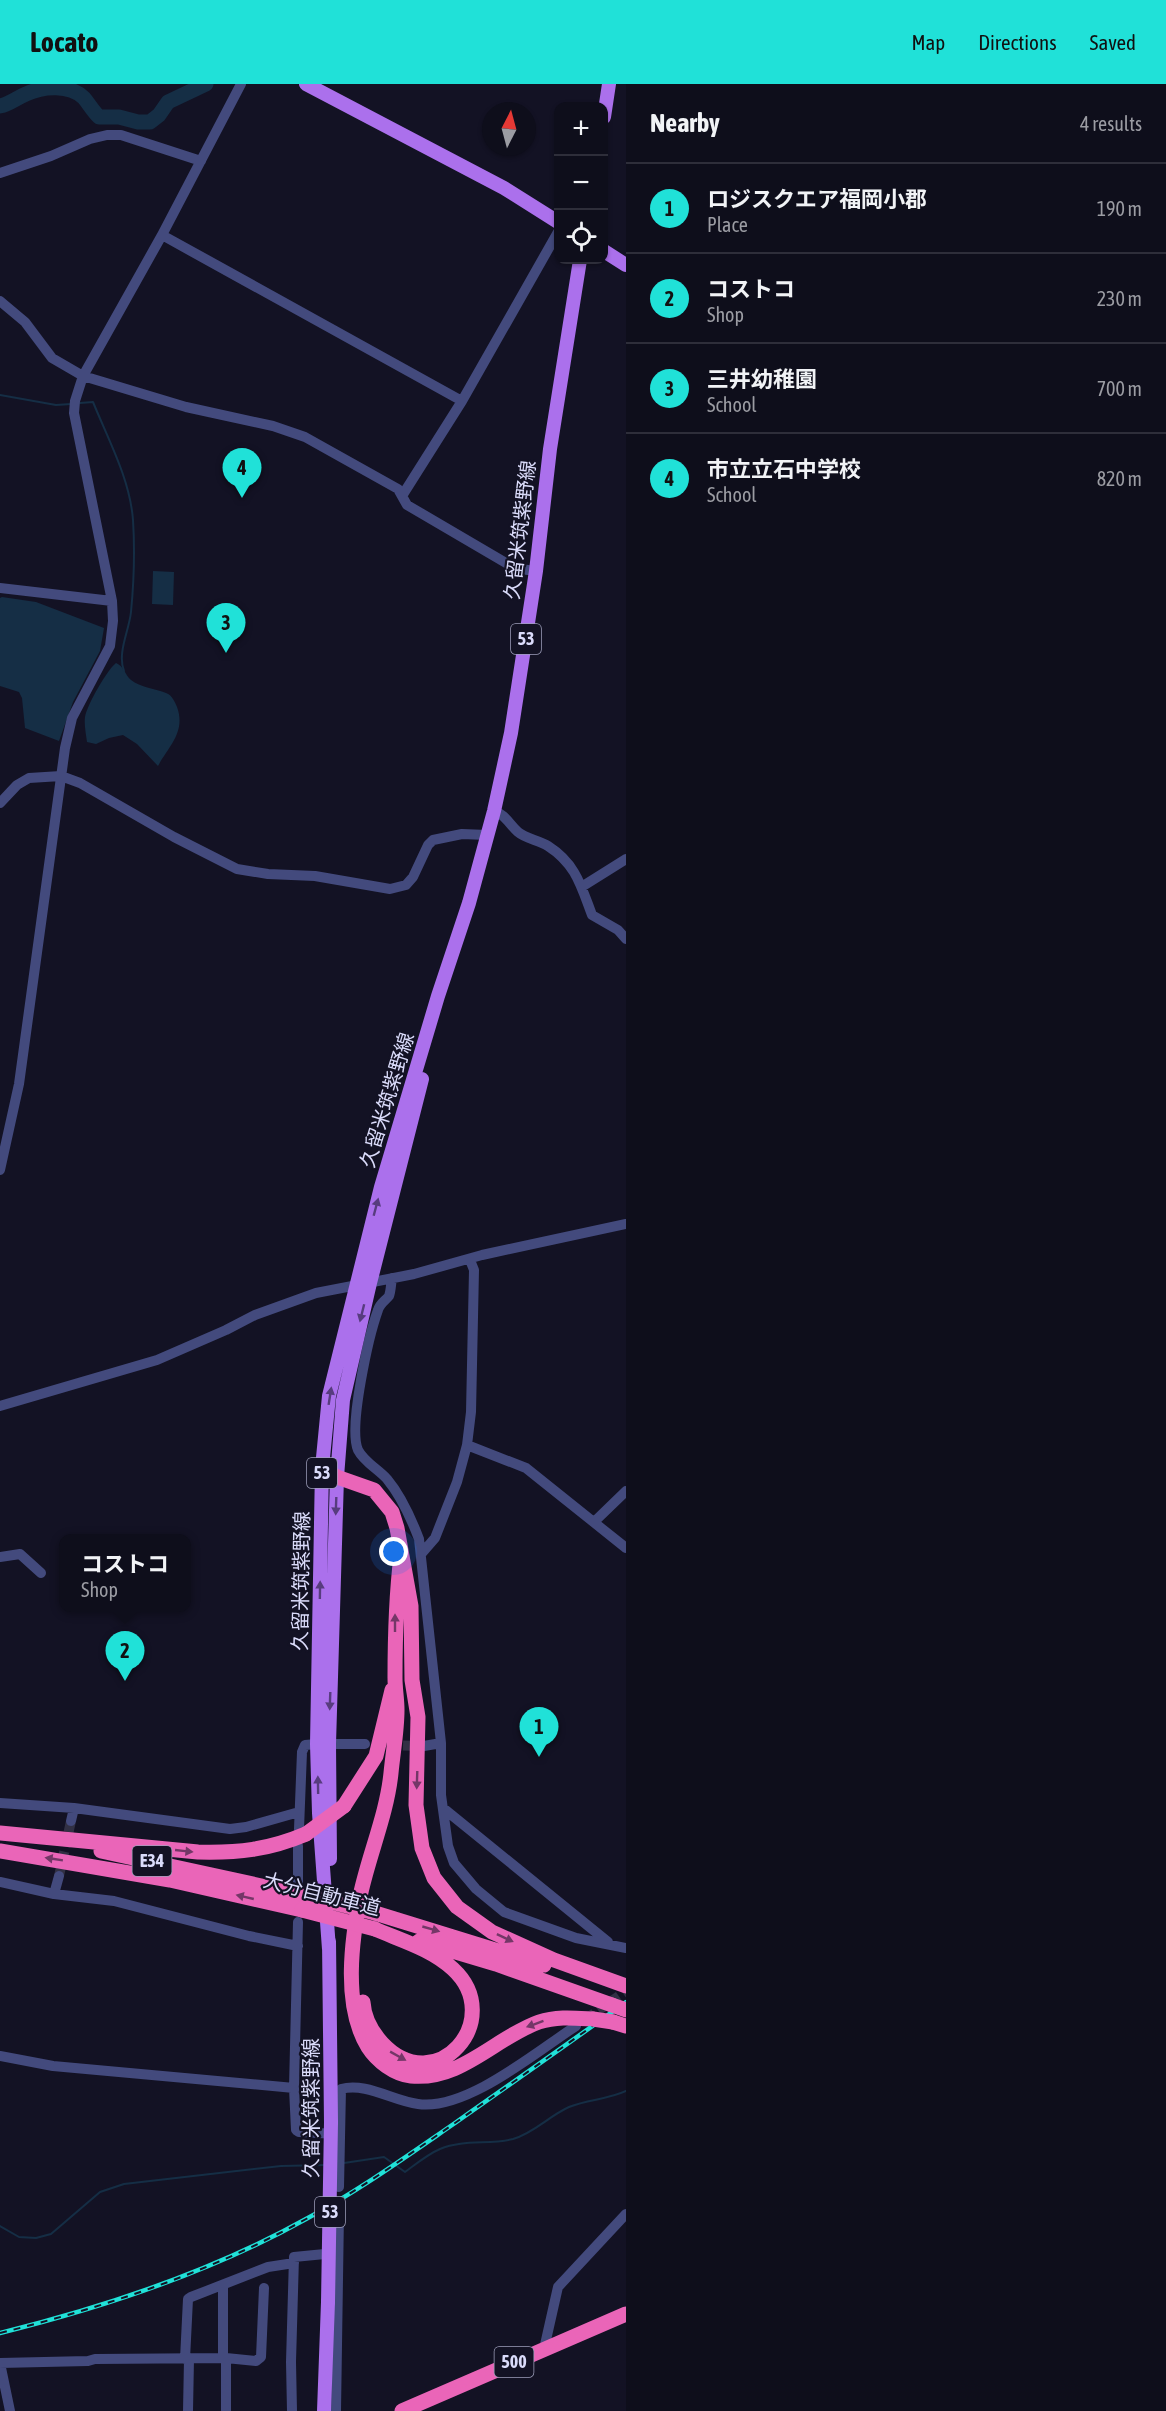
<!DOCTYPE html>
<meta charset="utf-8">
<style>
:root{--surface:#0e0e1b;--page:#1c1c28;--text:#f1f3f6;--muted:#9b9ca3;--line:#2e2e3a;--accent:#20e1d8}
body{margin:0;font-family:"Asap Condensed","Noto Sans JP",sans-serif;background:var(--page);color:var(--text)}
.controls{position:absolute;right:18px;top:18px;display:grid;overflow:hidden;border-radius:12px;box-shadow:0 2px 4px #0004}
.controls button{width:54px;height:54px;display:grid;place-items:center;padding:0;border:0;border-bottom:2px solid var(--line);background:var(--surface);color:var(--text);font:30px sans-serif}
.compass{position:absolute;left:482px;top:18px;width:54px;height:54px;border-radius:50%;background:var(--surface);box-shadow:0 2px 4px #0004;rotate:6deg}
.you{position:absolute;left:394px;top:1468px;width:21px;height:21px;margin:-15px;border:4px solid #fff;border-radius:50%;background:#1a73e8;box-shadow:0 0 0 9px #1a73e833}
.badge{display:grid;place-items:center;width:39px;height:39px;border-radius:50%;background:var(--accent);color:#111;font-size:20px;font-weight:700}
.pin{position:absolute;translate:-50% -50px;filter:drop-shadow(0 2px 3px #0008)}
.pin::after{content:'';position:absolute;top:32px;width:21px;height:18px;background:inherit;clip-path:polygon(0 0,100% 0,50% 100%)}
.popup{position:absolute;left:59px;top:1450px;width:132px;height:78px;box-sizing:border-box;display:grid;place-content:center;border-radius:12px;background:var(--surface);filter:drop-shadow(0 2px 4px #0005);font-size:20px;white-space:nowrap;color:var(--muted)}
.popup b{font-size:22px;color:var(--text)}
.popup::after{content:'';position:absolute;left:50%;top:100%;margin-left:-12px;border:12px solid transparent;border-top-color:var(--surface)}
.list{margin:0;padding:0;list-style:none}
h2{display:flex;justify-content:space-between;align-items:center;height:78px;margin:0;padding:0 24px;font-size:26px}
h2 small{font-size:20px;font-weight:400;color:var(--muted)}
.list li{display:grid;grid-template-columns:39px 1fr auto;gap:18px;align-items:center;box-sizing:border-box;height:90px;padding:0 24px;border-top:2px solid var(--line)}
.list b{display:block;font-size:22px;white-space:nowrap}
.list p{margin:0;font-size:20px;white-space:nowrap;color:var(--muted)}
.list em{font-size:20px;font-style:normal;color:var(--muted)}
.icon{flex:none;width:33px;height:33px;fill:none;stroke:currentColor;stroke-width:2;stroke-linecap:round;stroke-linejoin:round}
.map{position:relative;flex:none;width:626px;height:2327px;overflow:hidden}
header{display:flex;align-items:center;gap:36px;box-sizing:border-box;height:84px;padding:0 30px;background:var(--accent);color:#111}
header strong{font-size:28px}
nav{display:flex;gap:33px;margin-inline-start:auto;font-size:21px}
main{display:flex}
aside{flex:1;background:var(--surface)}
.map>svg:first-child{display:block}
.water{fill:#152e45}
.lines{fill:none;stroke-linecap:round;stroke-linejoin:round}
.stream{stroke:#152e45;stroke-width:2}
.river{stroke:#152e45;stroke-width:15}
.minor-tunnel{stroke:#313044;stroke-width:10;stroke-dasharray:10 5;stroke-linecap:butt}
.minor{stroke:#434a7d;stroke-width:10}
.major{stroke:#ab70ec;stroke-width:14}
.highway{stroke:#ea65b8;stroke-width:15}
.rail-casing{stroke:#20e1d8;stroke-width:4.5}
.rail{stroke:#131224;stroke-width:2;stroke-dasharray:7;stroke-linecap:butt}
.major-bridge{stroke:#ab70ec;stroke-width:14}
.highway-bridge{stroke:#ea65b8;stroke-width:15}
.oneway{fill:#573c7e}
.oneway2{fill:#743767}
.labels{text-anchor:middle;stroke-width:4.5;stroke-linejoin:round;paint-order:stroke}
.shield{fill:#131224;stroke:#9e9fba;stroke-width:1.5}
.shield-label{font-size:18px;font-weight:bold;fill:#dadbfa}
.street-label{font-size:20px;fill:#dadbfa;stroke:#131224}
</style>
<header>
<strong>Locato</strong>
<nav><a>Map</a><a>Directions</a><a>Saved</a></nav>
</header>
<main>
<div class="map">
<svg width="626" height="2327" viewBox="0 0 626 2327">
<rect width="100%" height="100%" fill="#131224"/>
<path class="water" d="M 153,487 L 174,488 L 173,521 L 152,520 Z
M 2,513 L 36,518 L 104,544 L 100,567 L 73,618 L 59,657 L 25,644 L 22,614 L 19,608 L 0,602 L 0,514 Z
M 116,579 C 124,582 125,591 131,596 C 140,603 156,605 166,609 C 172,611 175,618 177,623 C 186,648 169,662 158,682 L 137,660 L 123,651 L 109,654 L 96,660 L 87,658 C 86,650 84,641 85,633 C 87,621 107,586 116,579 Z"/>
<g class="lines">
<path class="stream" d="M 0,311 L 56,321 L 71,320
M 80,319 L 93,318 C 108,355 130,395 133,436 C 135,467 134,497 131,528 C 129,547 117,569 124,587
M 344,2079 L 384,2073 L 405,2088 C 416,2080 428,2070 440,2065 C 463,2055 490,2061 513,2055 C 534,2049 549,2032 569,2023 C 588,2015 607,2016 626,2007
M 0,2142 L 19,2153 L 36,2154 L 51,2150 L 100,2108 L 124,2100 L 281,2082 L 327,2081"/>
<path class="river" d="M 0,22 C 10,20 16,14 26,10 C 43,2 70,0 84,14 C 89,20 93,27 99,33 L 119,33 L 138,38 L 150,38 L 159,31 L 168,18 L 206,0"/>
<path class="minor-tunnel" d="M 388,1661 L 423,1662
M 59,1792 L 71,1737
M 586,1935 L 626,1907"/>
<path class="minor" d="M 0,89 L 51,72 L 90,55 L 107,51 L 121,51 L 201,77
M 162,151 L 462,317
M 0,217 L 25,238 L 52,274 L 83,292 L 186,323 L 273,342 L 305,353 L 398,405 L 407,421 L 506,479 L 520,485 L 536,487
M 402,412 L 462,317 L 558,148
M 0,504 L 112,517
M 0,719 L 17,701 L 29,694 L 61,692 L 80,699 L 174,753 L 237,785 L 268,790 L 315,792 L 390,805 L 406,801 L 413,793 L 428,761 L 433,756 L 462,750 L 487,751
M 494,727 C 506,731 509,740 518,748 C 526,755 539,756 548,762 C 576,780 581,802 592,831 L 618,846 L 626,855
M 583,802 L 626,775
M 0,1086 L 19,1000 L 65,664 L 72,634 L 110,562 L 113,537 L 112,517 L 74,329 L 75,317 L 83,292 L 162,151 L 241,0
M 392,1194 C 391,1199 391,1207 389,1212 C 385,1217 380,1219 378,1226 C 369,1251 348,1343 358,1366 C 364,1378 378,1385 387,1395 C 402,1413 411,1434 419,1455 L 441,1659 L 441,1711 L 448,1762 L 454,1779 L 476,1805 L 504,1828 L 576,1854 L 626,1864
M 0,1322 L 157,1276 L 226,1246 L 255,1231 L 316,1209 L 414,1190 L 482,1171 L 626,1140
M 467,1361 L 526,1384 L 626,1464
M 594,1438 L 626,1407
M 422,1469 L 435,1454 L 457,1398 L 467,1361 L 471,1328 L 474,1186 L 470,1176
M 0,1473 L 20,1470 L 41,1489
M 329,1660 L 365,1660
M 424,1662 L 441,1659
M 0,1719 L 74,1724 L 230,1745 L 246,1743 L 299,1728
M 443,1724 L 608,1858
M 71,1737 L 74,1724
M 299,1745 L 302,1668 L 305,1661 L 317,1660
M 0,1798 L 54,1810 L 114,1817 L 249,1852 L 298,1862
M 298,1800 L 298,1762
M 54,1810 L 59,1792
M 298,1838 L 294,2004 L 296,2046 L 299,2048 L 337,2050
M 0,1972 L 53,1982 L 294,2004
M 339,2103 L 341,2005 C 366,1998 393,2017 418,2020 C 466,2027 536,1968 576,1942
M 544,2265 L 558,2203 L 626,2130
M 223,2274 L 223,2202
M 185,2275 L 188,2215 L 191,2213 L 268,2183 L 294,2179
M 0,2279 L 88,2277 L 95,2275 L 226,2274 L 256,2277 L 261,2273 L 264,2204
M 0,2279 L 10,2327
M 188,2327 L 189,2275
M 226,2327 L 226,2274
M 292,2327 L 291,2278 L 294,2173 L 335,2169
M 336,2327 L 339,2129"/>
<path class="major" d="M 306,0 L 504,104 L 558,138
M 604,33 L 609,0
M 604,167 L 626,181
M 330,1775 L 329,1660 L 337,1393 L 343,1316 L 370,1199 L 422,995
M 329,1857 L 331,2038
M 329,1865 L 319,1729 L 317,1660 L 322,1384 L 329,1312 L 381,1103 L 438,912 L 469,819 L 494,727 L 511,649 L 536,487 L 550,365 L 580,176
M 324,2327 L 328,2218"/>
<path class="highway" d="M 322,1384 L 337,1393 L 374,1406 L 392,1428 L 397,1444 L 411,1522 L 412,1596 L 418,1633 L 416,1721 L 422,1764 L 434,1794 L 457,1823 L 492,1848 L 554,1876 L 626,1902
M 401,1472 C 396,1513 395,1553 395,1594 C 395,1605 397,1615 397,1626 C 397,1647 393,1668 391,1689 C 387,1729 370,1768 361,1808 C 352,1853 342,1921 368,1963 C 377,1977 394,1990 411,1992 C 461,1997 496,1953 539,1938 C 557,1932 575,1934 593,1935
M 344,1722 L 376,1672 L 392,1606
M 0,1749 L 198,1768 C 238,1769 268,1766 306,1750
M 0,1767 L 170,1796 L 302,1826
M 101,1767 L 303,1811
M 375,1829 L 544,1881
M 419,1857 L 496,1880 L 612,1921
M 363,1918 C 364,1934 371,1947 382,1959 C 436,2017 507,1935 453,1885 C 432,1865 400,1856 375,1845
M 613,1938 L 626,1942
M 402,2327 L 626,2230"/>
<g class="rail-casing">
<path id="rail" d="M 0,2249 C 105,2223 211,2188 306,2135 C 358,2107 407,2072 455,2039 C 512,1999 569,1959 626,1918"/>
</g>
<use href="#rail" class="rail"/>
<path class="major-bridge" d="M 328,2218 L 331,2038"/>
<path class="highway-bridge" d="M 306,1750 L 344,1722
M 303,1811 L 375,1829
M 302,1826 L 375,1845
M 612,1921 L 626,1926
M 593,1935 L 613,1938"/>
</g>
<defs><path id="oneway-solid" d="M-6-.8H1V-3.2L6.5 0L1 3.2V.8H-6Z" transform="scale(1.5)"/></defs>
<g class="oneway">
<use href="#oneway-solid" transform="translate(376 1123) rotate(-75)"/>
<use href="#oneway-solid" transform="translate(362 1229) rotate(104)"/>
<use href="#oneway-solid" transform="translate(330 1312) rotate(-81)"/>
<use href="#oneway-solid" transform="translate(336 1422) rotate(92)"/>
<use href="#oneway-solid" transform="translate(320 1506) rotate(-89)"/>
<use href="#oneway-solid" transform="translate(330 1617) rotate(92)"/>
<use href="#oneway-solid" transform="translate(318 1701) rotate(-91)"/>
</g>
<g class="oneway2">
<use href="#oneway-solid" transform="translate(395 1539) rotate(-90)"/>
<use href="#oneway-solid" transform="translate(417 1696) rotate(92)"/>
<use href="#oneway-solid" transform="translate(184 1767) rotate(6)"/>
<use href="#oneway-solid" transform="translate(54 1775) rotate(-171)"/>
<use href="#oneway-solid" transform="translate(245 1813) rotate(-167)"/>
<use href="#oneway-solid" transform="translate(431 1845) rotate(16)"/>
<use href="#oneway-solid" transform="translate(505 1854) rotate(25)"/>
<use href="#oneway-solid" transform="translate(535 1940) rotate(160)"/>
<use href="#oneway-solid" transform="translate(398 1972) rotate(29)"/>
</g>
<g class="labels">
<g class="shield">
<rect x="511" y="540" width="30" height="30" rx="4.5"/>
<rect x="307" y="1374" width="30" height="30" rx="4.5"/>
<rect x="132.5" y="1762" width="39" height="30" rx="4.5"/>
<rect x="315" y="2113" width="30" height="30" rx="4.5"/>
<rect x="494.5" y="2263" width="39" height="30" rx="4.5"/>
</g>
<g class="shield-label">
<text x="526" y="561">53</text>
<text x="322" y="1395">53</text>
<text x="152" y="1783">E34</text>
<text x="330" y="2134">53</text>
<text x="514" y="2284">500</text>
</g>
<g class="street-label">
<text transform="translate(520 446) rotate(-83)" y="7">久留米筑紫野線</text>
<text transform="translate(387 1016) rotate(-73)" y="7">久留米筑紫野線</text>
<text transform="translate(301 1497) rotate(-89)" y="7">久留米筑紫野線</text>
<text transform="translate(322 1810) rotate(14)" y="7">大分自動車道</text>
<text transform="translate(311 2024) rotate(-90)" y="7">久留米筑紫野線</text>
</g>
</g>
</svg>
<div class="controls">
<button>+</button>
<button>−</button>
<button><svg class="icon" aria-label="locate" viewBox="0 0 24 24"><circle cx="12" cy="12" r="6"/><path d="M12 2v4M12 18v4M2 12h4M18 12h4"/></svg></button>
</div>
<svg class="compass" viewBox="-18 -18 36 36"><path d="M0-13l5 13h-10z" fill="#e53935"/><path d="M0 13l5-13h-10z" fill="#9b9ca3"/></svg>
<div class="you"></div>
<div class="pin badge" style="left:539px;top:1673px">1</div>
<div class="pin badge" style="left:125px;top:1597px">2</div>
<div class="popup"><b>コストコ</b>Shop</div>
<div class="pin badge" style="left:226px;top:569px">3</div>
<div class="pin badge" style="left:242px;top:414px">4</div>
</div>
<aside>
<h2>Nearby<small>4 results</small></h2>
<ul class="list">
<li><span class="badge">1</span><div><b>ロジスクエア福岡小郡</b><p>Place</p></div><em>190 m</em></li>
<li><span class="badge">2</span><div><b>コストコ</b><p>Shop</p></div><em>230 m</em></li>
<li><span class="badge">3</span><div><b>三井幼稚園</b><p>School</p></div><em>700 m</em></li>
<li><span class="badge">4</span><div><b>市立立石中学校</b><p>School</p></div><em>820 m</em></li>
</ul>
</aside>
</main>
